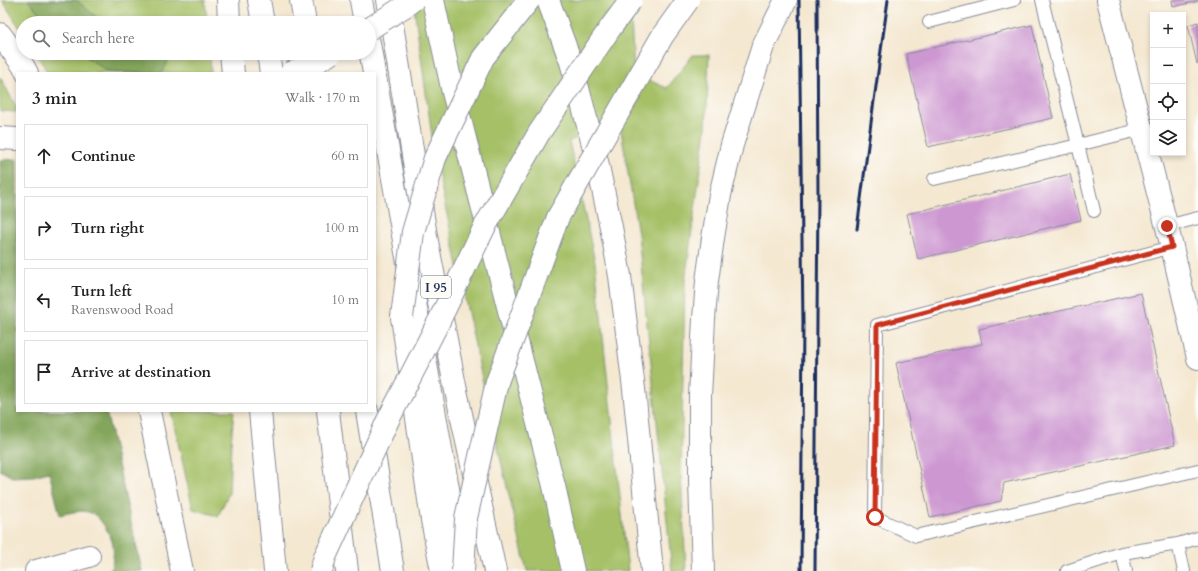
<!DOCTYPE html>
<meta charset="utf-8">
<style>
:root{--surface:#fff;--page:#f6f6f6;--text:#222;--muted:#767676;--line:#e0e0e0}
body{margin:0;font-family:Cardo,serif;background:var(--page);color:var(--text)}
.controls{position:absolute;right:12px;top:12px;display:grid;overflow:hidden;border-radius:0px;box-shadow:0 2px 6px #0003}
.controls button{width:36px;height:36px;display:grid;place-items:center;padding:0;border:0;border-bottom:1px solid var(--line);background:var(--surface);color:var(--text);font:20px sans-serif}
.stop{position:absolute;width:12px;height:12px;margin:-9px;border:3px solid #c8321e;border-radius:50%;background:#fff}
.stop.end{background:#c8321e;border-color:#fff;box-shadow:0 1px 4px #0008}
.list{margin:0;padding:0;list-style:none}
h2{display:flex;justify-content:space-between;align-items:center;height:52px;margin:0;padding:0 16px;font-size:17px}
h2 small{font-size:13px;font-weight:400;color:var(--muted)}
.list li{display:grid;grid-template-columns:26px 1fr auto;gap:12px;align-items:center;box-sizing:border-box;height:64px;margin:0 8px 8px;padding:0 8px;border:1px solid var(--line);border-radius:0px}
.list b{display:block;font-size:15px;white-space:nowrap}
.list p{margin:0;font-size:13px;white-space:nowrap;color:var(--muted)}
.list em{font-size:13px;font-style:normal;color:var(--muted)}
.icon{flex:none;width:22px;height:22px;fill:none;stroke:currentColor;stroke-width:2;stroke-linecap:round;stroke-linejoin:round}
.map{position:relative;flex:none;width:1198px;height:571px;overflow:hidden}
.search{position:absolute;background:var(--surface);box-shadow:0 2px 6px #0003;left:16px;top:16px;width:360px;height:44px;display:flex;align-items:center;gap:10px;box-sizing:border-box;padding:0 14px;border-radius:22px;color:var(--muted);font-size:15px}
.panel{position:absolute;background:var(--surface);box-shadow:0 2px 6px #0003;left:16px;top:72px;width:360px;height:340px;border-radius:0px}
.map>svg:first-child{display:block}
.green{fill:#a5c066;stroke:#607862}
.forest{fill:#84a65b;stroke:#506a5c}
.building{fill:#cd98d2}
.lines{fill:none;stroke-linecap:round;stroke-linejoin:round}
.service-casing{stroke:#888c98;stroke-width:14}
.minor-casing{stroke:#888c98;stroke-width:24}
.tertiary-casing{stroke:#888c98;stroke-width:24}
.motorway-casing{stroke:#888c98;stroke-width:24}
.service{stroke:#fff;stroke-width:12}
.minor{stroke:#fff;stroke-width:22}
.tertiary{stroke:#fff;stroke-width:22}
.motorway{stroke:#fff;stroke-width:22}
.rail{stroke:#1b2f5e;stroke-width:3}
.motorway-bridge-casing{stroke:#888c98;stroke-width:24;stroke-linecap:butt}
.motorway-bridge{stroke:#fff;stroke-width:22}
.route{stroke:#c8321e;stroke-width:5}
.labels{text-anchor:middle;stroke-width:4;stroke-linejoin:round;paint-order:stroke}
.shield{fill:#fdfcf7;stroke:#5f6c8c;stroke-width:1}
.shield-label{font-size:13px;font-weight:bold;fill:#1b2f5e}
</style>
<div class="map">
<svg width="1198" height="571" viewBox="0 0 1198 571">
<rect width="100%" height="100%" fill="#fdfcf7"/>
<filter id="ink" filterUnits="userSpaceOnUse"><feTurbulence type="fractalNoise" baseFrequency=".025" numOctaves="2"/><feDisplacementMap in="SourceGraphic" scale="8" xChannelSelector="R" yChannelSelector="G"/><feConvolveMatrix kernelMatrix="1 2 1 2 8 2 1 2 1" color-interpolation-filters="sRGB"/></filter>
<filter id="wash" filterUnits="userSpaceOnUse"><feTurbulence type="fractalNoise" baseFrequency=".012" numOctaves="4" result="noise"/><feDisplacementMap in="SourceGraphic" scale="16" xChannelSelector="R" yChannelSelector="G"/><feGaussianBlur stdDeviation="0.9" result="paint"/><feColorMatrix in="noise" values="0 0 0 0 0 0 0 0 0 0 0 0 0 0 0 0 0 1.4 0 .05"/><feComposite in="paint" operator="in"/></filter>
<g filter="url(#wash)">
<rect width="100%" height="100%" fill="#f4e8d1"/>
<path class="green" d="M 2,0 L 205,0 L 207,23 L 23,23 L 23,33 Z
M 413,0 L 630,0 L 634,74 L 667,88 L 693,55 L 709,55 L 706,129 L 685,281 L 681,475 L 686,571 L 672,571 L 638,234 L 620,124 L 569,141 L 595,262 L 628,571 L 527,571 L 487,402 L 435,158 Z
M 36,53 L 210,53 L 211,73 L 48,73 Z
M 0,77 L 17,108 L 17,112 L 0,111 Z
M 171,411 L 234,411 L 231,444 L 229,493 L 218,516 L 193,509 Z"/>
<path class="forest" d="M 28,0 L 76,0 L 104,23 L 48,23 Z
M 81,53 L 172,53 L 162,73 L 117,73 L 105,70 Z
M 16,159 L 17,161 L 17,411 L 106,411 L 142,571 L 110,571 C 113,564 114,554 113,546 C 112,536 100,516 91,513 C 82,509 69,513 60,515 L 49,472 L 33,476 L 12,477 L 0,470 L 0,160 Z"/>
<g id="blocks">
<path class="building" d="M 1172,0 L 1198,0 L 1198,1 L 1173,7 Z
M 1198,22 L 1198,63 L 1197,64 L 1188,25 Z
M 1032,25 L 1053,118 L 928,147 L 906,54 Z
M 1070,174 L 1081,220 L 918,259 L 907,214 Z
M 1141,293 L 1175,445 L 1004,483 L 1001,501 L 930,517 L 896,363 L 982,344 L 979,329 Z"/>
</g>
</g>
<g filter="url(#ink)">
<use href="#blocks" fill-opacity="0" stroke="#888c98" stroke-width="1"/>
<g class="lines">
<g class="service-casing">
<path id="service" d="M 929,22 L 1014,0
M 934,179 L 1078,145 L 1042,0
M 1094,211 L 1078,145 L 1142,129
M 1167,226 L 1198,218
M 1172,247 L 877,325 L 875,517 L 916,536 L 1198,470
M 1178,544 L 1184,571
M 1122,553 L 1126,571
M 1067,571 L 1122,553 L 1178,544 L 1198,538"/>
</g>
<g class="minor-casing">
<path id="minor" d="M 36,571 L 89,556"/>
</g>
<g class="tertiary-casing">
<path id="tertiary" d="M 1108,0 L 1172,247 L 1198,358"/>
</g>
<g class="motorway-casing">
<path id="motorway" d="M 228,0 L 229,23
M 259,0 L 263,23
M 301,0 L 305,23
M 361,0 L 365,23
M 388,0 L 426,236 L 455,386 L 495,571
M 433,0 L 452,88 L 554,486 L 573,571
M 548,0 L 571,62 L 595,152 L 611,227 L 620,276 L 634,389 L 652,571
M 0,34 L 22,64 L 27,73
M 369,43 L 374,73
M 231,53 L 233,73
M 268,53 L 271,73
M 375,77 L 460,556
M 0,138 L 17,139
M 402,317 L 432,520 L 442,571
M 149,411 L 182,571
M 260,411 L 275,571
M 328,411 L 347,571
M 367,411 L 393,571
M 703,571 L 700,481 L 700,396 L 704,319 L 707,281 L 713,238 L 720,195 L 732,145 L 763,46 L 786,0"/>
</g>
<use href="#service" class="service"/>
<use href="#minor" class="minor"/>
<use href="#tertiary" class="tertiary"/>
<use href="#motorway" class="motorway"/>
<path class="rail" d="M 799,0 L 803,323 L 801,571
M 857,229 L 872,115 L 888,0
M 815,571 L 818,194 L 817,0"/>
<g class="motorway-bridge-casing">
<path id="motorway-bridge" d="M 369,29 L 405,6 L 413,0
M 291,73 L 320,60 L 331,53
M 402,317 L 413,232 L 435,158 L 483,58 L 529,0
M 321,571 L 325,557 L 388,420 L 438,323 L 484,228 L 539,133 L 611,27 L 631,0
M 463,571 L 466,518 L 497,382 L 558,217 L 663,35 L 688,0"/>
</g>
<use href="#motorway-bridge" class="motorway-bridge"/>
</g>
</g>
<g class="lines" filter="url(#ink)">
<path class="route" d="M 875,517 L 877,325 L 1172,247 L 1167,226"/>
</g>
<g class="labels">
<rect class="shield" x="421" y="276" width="30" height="22" rx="3"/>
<g class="shield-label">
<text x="436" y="292">I 95</text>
</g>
</g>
</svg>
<div class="controls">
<button>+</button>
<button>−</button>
<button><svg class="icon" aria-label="locate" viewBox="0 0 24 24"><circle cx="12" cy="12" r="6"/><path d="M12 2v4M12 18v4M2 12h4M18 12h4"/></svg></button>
<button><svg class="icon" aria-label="layers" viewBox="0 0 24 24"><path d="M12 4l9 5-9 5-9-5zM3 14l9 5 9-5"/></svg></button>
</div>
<div class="stop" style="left:875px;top:517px"></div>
<div class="stop end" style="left:1167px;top:226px"></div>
<div class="search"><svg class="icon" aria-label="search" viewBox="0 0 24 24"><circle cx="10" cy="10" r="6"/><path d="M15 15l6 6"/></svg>Search here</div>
<section class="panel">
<h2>3 min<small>Walk · 170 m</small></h2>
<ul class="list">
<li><svg class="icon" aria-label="ahead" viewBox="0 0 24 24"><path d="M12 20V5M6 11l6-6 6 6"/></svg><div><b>Continue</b></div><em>60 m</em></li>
<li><svg class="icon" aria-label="right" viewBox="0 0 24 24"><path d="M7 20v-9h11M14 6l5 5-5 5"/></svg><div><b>Turn right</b></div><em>100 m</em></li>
<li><svg class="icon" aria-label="left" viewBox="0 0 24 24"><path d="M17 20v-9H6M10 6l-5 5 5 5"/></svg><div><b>Turn left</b><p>Ravenswood Road</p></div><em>10 m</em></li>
<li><svg class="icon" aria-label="arrive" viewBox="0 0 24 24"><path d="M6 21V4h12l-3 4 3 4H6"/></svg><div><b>Arrive at destination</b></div></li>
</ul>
</section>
</div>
